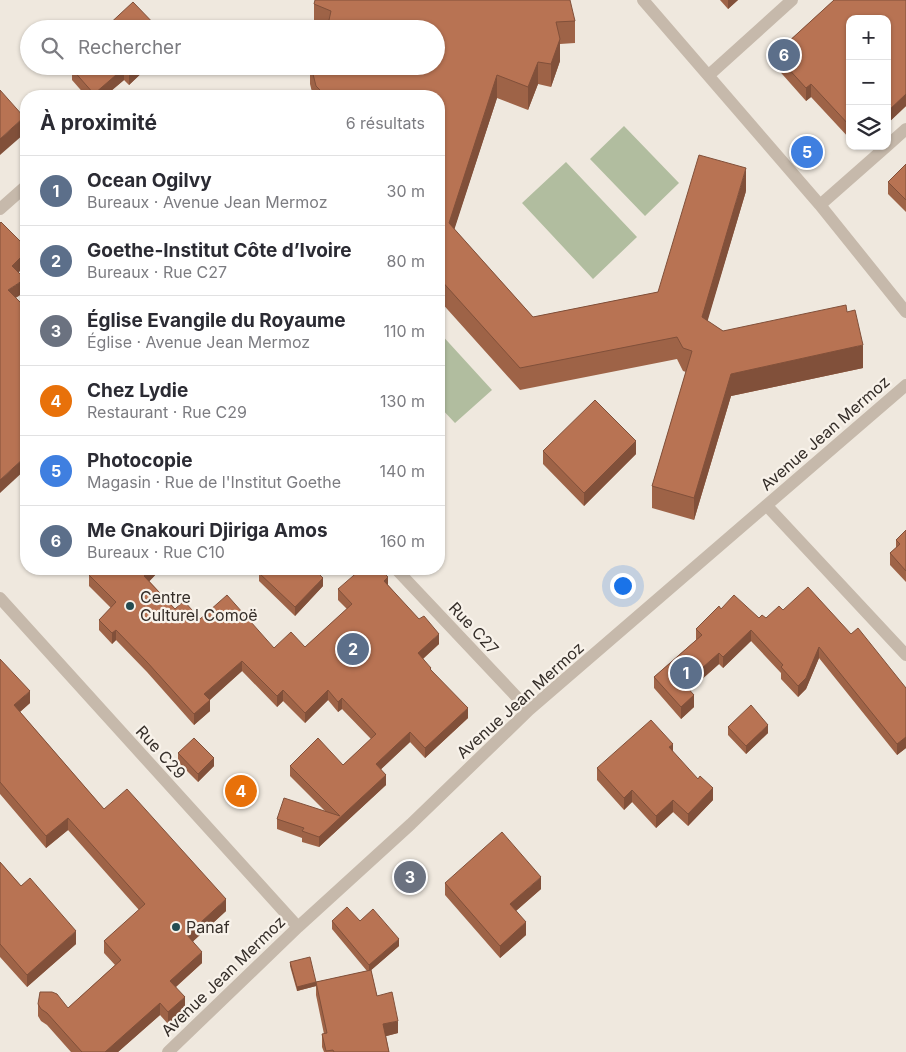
<!DOCTYPE html>
<html lang="fr">
<meta charset="utf-8">
<style>
:root{--surface:#fff;--page:#f2f2f3;--text:#2b2b33;--muted:#7c7c81;--line:#e1e1e2;--accent:#244c52}
body{margin:0;font-family:Inter,sans-serif;background:var(--page);color:var(--text)}
.controls{position:absolute;right:15px;top:15px;display:grid;overflow:hidden;border-radius:10px;box-shadow:0 1px 4px #0004}
.controls button{width:45px;height:45px;display:grid;place-items:center;padding:0;border:0;border-bottom:1px solid var(--line);background:var(--surface);color:var(--text);font:25px sans-serif}
.you{position:absolute;left:622px;top:585px;width:18px;height:18px;margin:-12px;border:4px solid #fff;border-radius:50%;background:#1a73e8;box-shadow:0 0 0 8px #1a73e833}
.badge{display:grid;place-items:center;width:32px;height:32px;border-radius:50%;background:var(--accent);color:#fff;font-size:16px;font-weight:700}
.pin{position:absolute;translate:-50% -50%;border:2px solid #fff;box-shadow:0 1px 5px #0006}
.list{margin:0;padding:0;list-style:none}
h2{display:flex;justify-content:space-between;align-items:center;height:65px;margin:0;padding:0 20px;font-size:21px}
h2 small{font-size:16px;font-weight:400;color:var(--muted)}
.list li{display:grid;grid-template-columns:32px 1fr auto;gap:15px;align-items:center;box-sizing:border-box;height:70px;padding:0 20px;border-top:1px solid var(--line)}
.list b{display:block;font-size:19px;white-space:nowrap}
.list p{margin:0;font-size:16px;white-space:nowrap;color:var(--muted)}
.list em{font-size:16px;font-style:normal;color:var(--muted)}
.icon{flex:none;width:28px;height:28px;fill:none;stroke:currentColor;stroke-width:2;stroke-linecap:round;stroke-linejoin:round}
.map{position:relative;flex:none;width:906px;height:1052px;overflow:hidden}
.search{position:absolute;background:var(--surface);box-shadow:0 1px 4px #0004;left:20px;top:20px;width:425px;height:55px;display:flex;align-items:center;gap:12px;box-sizing:border-box;padding:0 18px;border-radius:28px;color:var(--muted);font-size:19px}
.panel{position:absolute;background:var(--surface);box-shadow:0 1px 4px #0004;left:20px;top:90px;width:425px;height:485px;border-radius:20px}
.map>svg:first-child{display:block}
.green{fill:#b1bd9f}
.lines{fill:none;stroke-linecap:round;stroke-linejoin:round}
.minor{stroke:#c6b9ab;stroke-width:12}
.wall{fill:#9e6347}
.shaded-wall{fill:#81503a}
.building{fill:#b87353;stroke:#81503a}
.poi-dot{fill:#244c52;stroke:#f8f2ea;stroke-width:2}
.labels{text-anchor:middle;stroke-width:4.5;stroke-linejoin:round;paint-order:stroke}
.street-label{font-size:16px;fill:#352e29;stroke:#f8f2ea}
.poi-label{font-size:16px;fill:#352e29;stroke:#f8f2ea;text-anchor:start}
</style>
<div class="map">
<svg width="906" height="1052" viewBox="0 0 906 1052">
<rect width="100%" height="100%" fill="#efe8de"/>
<path class="green" d="M 624,126 L 679,183 L 645,216 L 590,159 Z
M 566,162 L 637,237 L 593,279 L 522,203 Z
M 439,332 L 492,390 L 455,423 L 439,406 Z"/>
<g class="lines">
<path class="minor" d="M 643,0 L 820,205 L 906,312
M 709,75 L 792,0
M 887,146 L 906,129
M 820,205 L 887,146
M 0,209 L 26,186
M 767,506 L 906,655
M 396,569 L 529,710
M 0,598 L 298,927
M 168,1052 L 298,927 L 411,824 L 529,710 L 906,385"/>
</g>
<path class="wall" d="M 720,0 L 738,0 L 728,9 Z
M 834,0 L 906,0 L 906,106 L 887,124 L 887,19 L 850,19 L 850,139 L 811,97 L 806,101 L 775,66 L 775,54 Z
M 314,4 L 575,21 L 575,43 L 560,44 L 560,61 L 551,87 L 538,84 L 528,110 L 497,98 L 454,229 L 533,317 L 658,292 L 746,191 L 707,321 L 723,331 L 847,312 L 863,368 L 731,396 L 694,520 L 652,508 L 652,486 L 686,372 L 683,371 L 677,359 L 520,390 L 439,300 L 439,96 L 313,96 L 310,84 L 310,66 L 436,66 L 436,29 L 320,29 L 314,26 Z
M 149,66 L 129,85 L 124,80 L 105,96 L 86,96 L 72,80 L 72,69 Z
M 906,164 L 906,212 L 888,194 L 888,182 Z
M 543,451 L 636,454 L 584,506 L 543,464 Z
M 906,530 L 906,582 L 890,565 L 890,553 L 896,548 L 896,540 Z
M 95,569 L 161,569 L 149,581 L 175,609 L 274,648 L 305,647 L 347,609 L 338,600 L 338,589 L 388,585 L 439,644 L 423,659 L 468,718 L 425,758 L 410,742 L 381,769 L 386,785 L 319,847 L 302,842 L 302,838 L 277,829 L 277,819 L 325,811 L 290,776 L 290,766 L 343,765 L 371,739 L 342,709 L 338,712 L 328,700 L 305,723 L 283,701 L 277,707 L 242,671 L 210,700 L 210,711 L 194,725 L 147,672 L 116,640 L 112,644 L 99,630 L 99,620 L 111,608 L 89,586 L 89,575 Z
M 259,573 L 323,586 L 295,616 L 259,581 Z
M 721,609 L 759,618 L 766,618 L 783,610 L 851,634 L 906,688 L 906,748 L 897,755 L 819,658 L 806,689 L 798,697 L 781,679 L 781,673 L 751,641 L 723,668 L 719,664 L 690,690 L 694,707 L 681,719 L 654,688 L 654,677 L 696,640 L 696,629 Z
M 0,659 L 30,703 L 20,712 L 104,809 L 226,911 L 193,941 L 202,963 L 176,987 L 185,1009 L 168,1024 L 160,1015 L 118,1052 L 71,1052 L 47,1025 L 41,1021 L 38,1016 L 38,1004 L 68,1008 L 115,965 L 104,953 L 104,941 L 139,910 L 68,830 L 46,848 L 0,794 Z
M 728,727 L 768,733 L 746,754 L 728,735 Z
M 673,752 L 713,800 L 688,826 L 673,812 L 656,828 L 632,802 L 624,810 L 597,780 L 597,768 Z
M 178,753 L 214,766 L 198,782 L 178,762 Z
M 0,862 L 21,886 L 76,944 L 27,987 L 0,957 Z
M 445,883 L 541,889 L 516,911 L 526,935 L 500,958 L 445,895 Z
M 332,921 L 360,921 L 399,946 L 371,970 L 377,996 L 398,1033 L 386,1036 L 389,1052 L 324,1052 L 322,1047 L 322,1034 L 324,1034 L 316,995 L 316,982 L 367,971 L 332,929 Z
M 290,962 L 316,986 L 297,991 L 290,966 Z"/>
<path class="shaded-wall" d="M 728,0 L 738,0 L 728,9 Z
M 560,39 L 560,61 L 551,87 L 551,64 Z
M 538,62 L 538,84 L 528,110 L 528,87 Z
M 137,66 L 149,66 L 129,85 L 129,74 Z
M 124,68 L 124,80 L 105,96 L 94,96 L 94,94 Z
M 497,75 L 497,98 L 449,246 L 449,223 Z
M 811,84 L 811,97 L 806,101 L 806,88 Z
M 906,94 L 906,106 L 887,124 L 887,112 Z
M 24,117 L 24,134 L 0,155 L 0,139 Z
M 746,168 L 746,191 L 702,340 L 702,317 Z
M 26,252 L 26,265 L 12,279 L 12,266 Z
M 25,279 L 25,292 L 8,303 L 8,290 Z
M 863,345 L 863,368 L 731,396 L 694,520 L 694,498 L 731,374 Z
M 636,441 L 636,454 L 584,506 L 584,493 Z
M 26,456 L 26,469 L 0,493 L 0,480 Z
M 151,569 L 161,569 L 144,587 L 144,576 Z
M 388,577 L 388,588 L 384,581 Z
M 323,578 L 323,586 L 295,616 L 295,607 Z
M 116,630 L 116,640 L 112,644 L 112,633 Z
M 751,630 L 751,641 L 723,668 L 723,657 Z
M 439,634 L 439,644 L 418,663 L 418,653 Z
M 819,647 L 819,658 L 806,689 L 798,697 L 798,686 Z
M 719,653 L 719,664 L 684,695 L 684,684 Z
M 242,661 L 242,671 L 204,705 L 204,694 Z
M 283,690 L 283,701 L 277,707 L 277,696 Z
M 328,690 L 328,700 L 305,723 L 305,713 Z
M 30,691 L 30,703 L 14,717 L 14,705 Z
M 694,695 L 694,707 L 681,719 L 681,707 Z
M 342,698 L 342,709 L 338,712 L 338,702 Z
M 210,700 L 210,711 L 194,725 L 194,714 Z
M 468,708 L 468,718 L 425,758 L 425,748 Z
M 768,725 L 768,733 L 746,754 L 746,746 Z
M 410,732 L 410,742 L 376,774 L 376,764 Z
M 906,737 L 906,748 L 897,755 L 897,744 Z
M 673,744 L 673,756 L 669,747 Z
M 214,758 L 214,766 L 198,782 L 198,774 Z
M 386,775 L 386,785 L 319,847 L 319,837 Z
M 713,788 L 713,800 L 688,826 L 688,814 Z
M 632,790 L 632,802 L 624,810 L 624,798 Z
M 673,800 L 673,812 L 656,828 L 656,816 Z
M 68,818 L 68,830 L 46,848 L 46,836 Z
M 541,877 L 541,889 L 510,916 L 510,904 Z
M 226,899 L 226,911 L 187,947 L 187,935 Z
M 526,922 L 526,935 L 500,958 L 500,946 Z
M 76,931 L 76,944 L 27,987 L 27,975 Z
M 399,939 L 399,946 L 369,972 L 369,965 Z
M 202,952 L 202,963 L 170,992 L 170,981 Z
M 316,982 L 316,986 L 297,991 L 297,987 Z
M 185,997 L 185,1009 L 168,1024 L 168,1012 Z
M 160,1003 L 160,1015 L 118,1052 L 105,1052 Z
M 398,1021 L 398,1033 L 383,1037 L 383,1024 Z"/>
<path class="building" d="M 315,0 L 570,0 L 575,21 L 556,22 L 560,39 L 551,64 L 538,62 L 528,87 L 497,75 L 449,223 L 533,317 L 658,292 L 699,155 L 746,168 L 702,317 L 723,331 L 846,305 L 847,312 L 855,310 L 863,345 L 731,374 L 694,498 L 652,486 L 692,351 L 683,348 L 677,337 L 520,368 L 439,278 L 439,96 L 326,96 L 316,86 L 311,66 L 436,66 L 436,29 L 327,29 L 331,11 L 314,4 Z
M 834,0 L 906,0 L 906,94 L 887,112 L 887,19 L 850,19 L 850,126 L 811,84 L 806,88 L 775,54 Z
M 133,2 L 159,29 L 104,29 Z
M 75,66 L 137,66 L 129,74 L 124,68 L 94,94 L 72,69 Z
M 0,90 L 24,117 L 0,139 Z
M 906,164 L 906,200 L 888,182 Z
M 1,222 L 26,247 L 26,252 L 12,266 L 25,279 L 8,290 L 26,308 L 26,456 L 0,480 L 0,223 Z
M 595,400 L 636,441 L 584,493 L 543,451 Z
M 906,530 L 906,571 L 890,553 L 900,544 L 896,540 Z
M 95,569 L 151,569 L 144,576 L 175,609 L 184,601 L 200,619 L 227,595 L 274,648 L 291,632 L 305,647 L 352,604 L 338,589 L 361,569 L 380,569 L 388,577 L 384,581 L 419,619 L 424,616 L 439,634 L 418,653 L 431,668 L 430,669 L 468,708 L 425,748 L 410,732 L 376,764 L 386,775 L 319,837 L 302,831 L 304,828 L 277,819 L 284,798 L 340,816 L 290,766 L 318,738 L 343,765 L 376,734 L 342,698 L 338,702 L 328,690 L 305,713 L 283,690 L 277,696 L 242,661 L 204,694 L 210,700 L 194,714 L 147,662 L 116,630 L 112,633 L 99,620 L 116,602 L 89,575 Z
M 263,569 L 314,569 L 323,578 L 295,607 L 259,573 Z
M 808,587 L 851,634 L 858,628 L 906,688 L 906,737 L 897,744 L 819,647 L 806,678 L 798,686 L 781,667 L 783,665 L 751,630 L 723,657 L 719,653 L 684,684 L 694,695 L 681,707 L 654,677 L 702,635 L 696,629 L 719,606 L 721,609 L 734,595 L 759,618 L 762,615 L 766,618 L 779,606 L 783,610 Z
M 0,659 L 30,691 L 14,705 L 104,809 L 127,789 L 226,899 L 187,935 L 202,952 L 170,981 L 185,997 L 168,1012 L 160,1003 L 105,1052 L 82,1052 L 47,1013 L 41,1009 L 38,1004 L 40,992 L 52,992 L 57,994 L 68,1008 L 121,960 L 104,941 L 145,904 L 68,818 L 46,836 L 0,782 Z
M 751,705 L 768,725 L 746,746 L 728,727 Z
M 651,720 L 673,744 L 669,747 L 698,779 L 700,776 L 713,788 L 688,814 L 673,800 L 656,816 L 632,790 L 624,798 L 597,768 Z
M 194,738 L 214,758 L 198,774 L 178,753 Z
M 502,832 L 541,877 L 510,904 L 526,922 L 500,946 L 445,883 Z
M 0,862 L 21,886 L 30,878 L 76,931 L 27,975 L 0,944 Z
M 347,907 L 360,921 L 373,909 L 399,939 L 369,965 L 332,921 Z
M 310,957 L 316,982 L 297,987 L 290,962 Z
M 371,970 L 377,996 L 392,992 L 398,1021 L 383,1024 L 389,1052 L 334,1052 L 333,1050 L 326,1051 L 322,1034 L 327,1033 L 316,982 Z"/>
<g class="poi-dot">
<circle cx="130" cy="606" r="5"/>
<circle cx="176" cy="927" r="5"/>
</g>
<g class="labels">
<g class="street-label">
<text transform="translate(825 433) rotate(-41)" y="6">Avenue Jean Mermoz</text>
<text transform="translate(474 628) rotate(47)" y="6">Rue C27</text>
<text transform="translate(520 700) rotate(-42)" y="6">Avenue Jean Mermoz</text>
<text transform="translate(161 752) rotate(48)" y="6">Rue C29</text>
<text transform="translate(223 976) rotate(-44)" y="6">Avenue Jean Mermoz</text>
</g>
<g class="poi-label">
<text x="140" y="603">Centre<tspan x="140" dy="18">Culturel Comoë</tspan></text>
<text x="186" y="933">Panaf</text>
</g>
</g>
</svg>
<div class="controls">
<button>+</button>
<button>−</button>
<button><svg class="icon" aria-label="layers" viewBox="0 0 24 24"><path d="M12 4l9 5-9 5-9-5zM3 14l9 5 9-5"/></svg></button>
</div>
<div class="you"></div>
<div class="pin badge" style="left:686px;top:673px;background:#5c6f8a">1</div>
<div class="pin badge" style="left:353px;top:649px;background:#5c6f8a">2</div>
<div class="pin badge" style="left:410px;top:877px;background:#6b7280">3</div>
<div class="pin badge" style="left:241px;top:791px;background:#e8710a">4</div>
<div class="pin badge" style="left:807px;top:152px;background:#3f7fe0">5</div>
<div class="pin badge" style="left:784px;top:55px;background:#5c6f8a">6</div>
<div class="search"><svg class="icon" aria-label="search" viewBox="0 0 24 24"><circle cx="10" cy="10" r="6"/><path d="M15 15l6 6"/></svg>Rechercher</div>
<section class="panel">
<h2>À proximité<small>6 résultats</small></h2>
<ul class="list">
<li><span class="badge" style="background:#5c6f8a">1</span><div><b>Ocean Ogilvy</b><p>Bureaux · Avenue Jean Mermoz</p></div><em>30 m</em></li>
<li><span class="badge" style="background:#5c6f8a">2</span><div><b>Goethe-Institut Côte d’Ivoire</b><p>Bureaux · Rue C27</p></div><em>80 m</em></li>
<li><span class="badge" style="background:#6b7280">3</span><div><b>Église Evangile du Royaume</b><p>Église · Avenue Jean Mermoz</p></div><em>110 m</em></li>
<li><span class="badge" style="background:#e8710a">4</span><div><b>Chez Lydie</b><p>Restaurant · Rue C29</p></div><em>130 m</em></li>
<li><span class="badge" style="background:#3f7fe0">5</span><div><b>Photocopie</b><p>Magasin · Rue de l'Institut Goethe</p></div><em>140 m</em></li>
<li><span class="badge" style="background:#5c6f8a">6</span><div><b>Me Gnakouri Djiriga Amos</b><p>Bureaux · Rue C10</p></div><em>160 m</em></li>
</ul>
</section>
</div>
